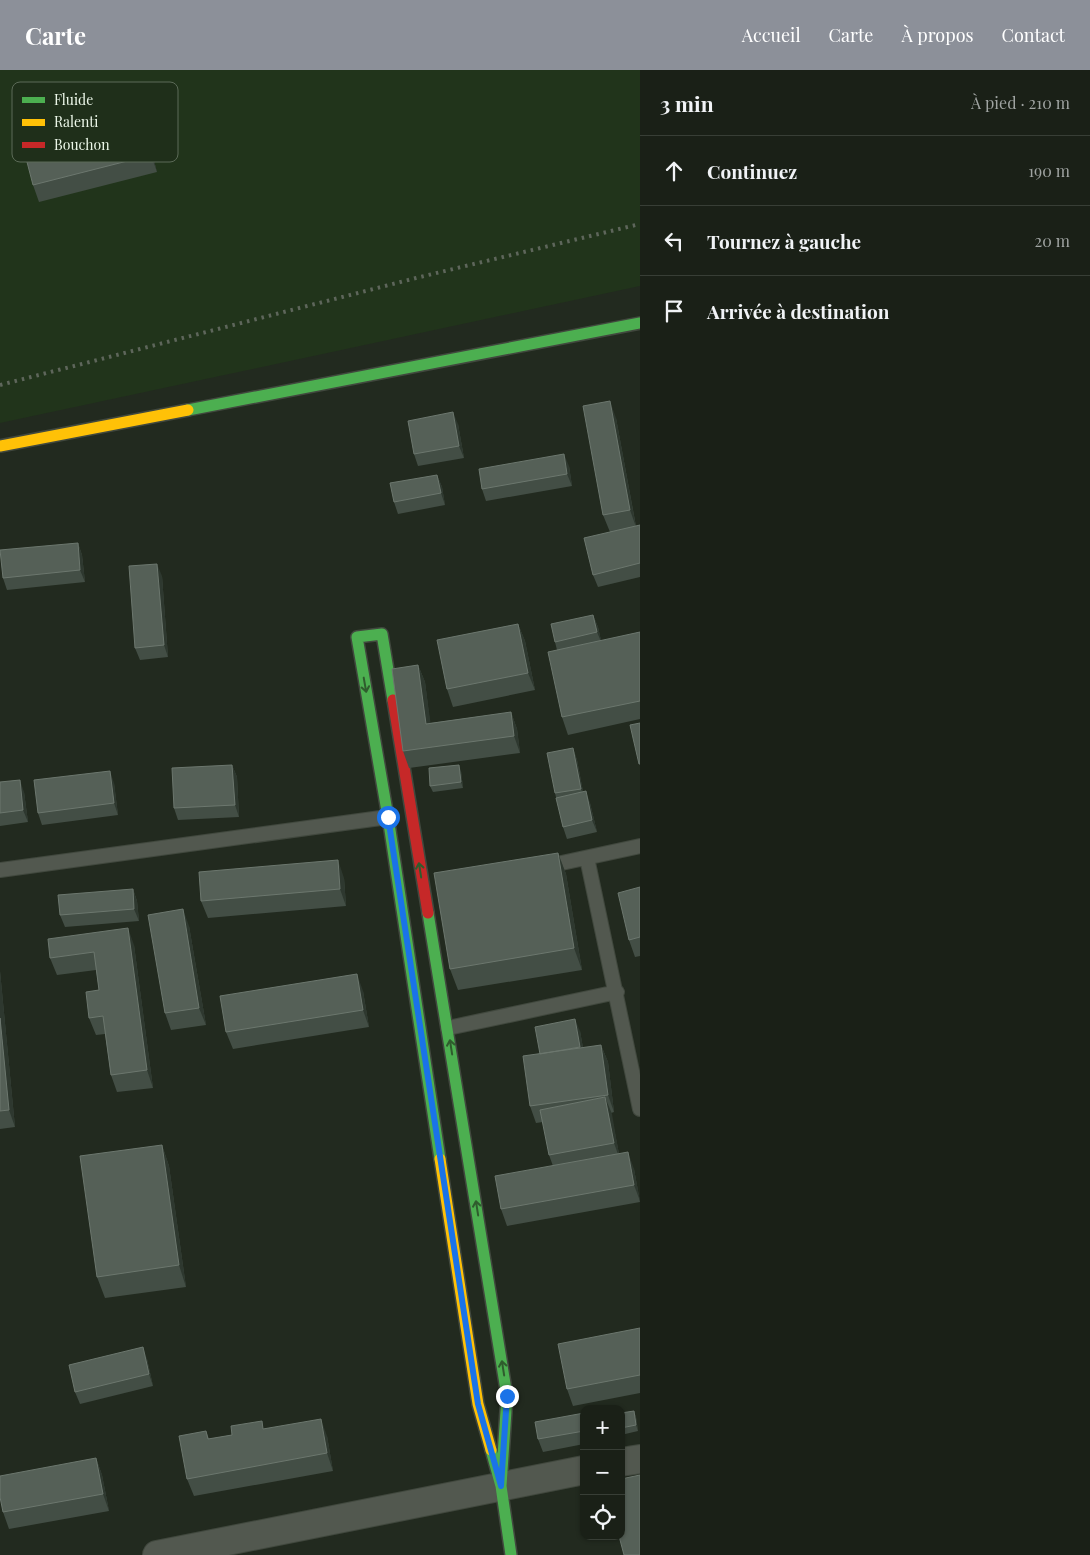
<!DOCTYPE html>
<html lang="fr">
<meta charset="utf-8">
<style>
:root{--surface:#1a2017;--page:#232820;--text:#f1f3f6;--muted:#9fa3a1;--line:#383e36;--accent:#8c9099}
body{margin:0;font-family:"Playfair Display",serif;background:var(--page);color:var(--text)}
.controls{position:absolute;right:15px;bottom:15px;display:grid;overflow:hidden;border-radius:10px;box-shadow:0 1px 4px #0004}
.controls button{width:45px;height:45px;display:grid;place-items:center;padding:0;border:0;border-bottom:1px solid var(--line);background:var(--surface);color:var(--text);font:25px sans-serif}
.stop{position:absolute;width:15px;height:15px;margin:-11px;border:4px solid #1a73e8;border-radius:50%;background:#fff}
.stop.end{background:#1a73e8;border-color:#fff;box-shadow:0 1px 5px #0008}
.list{margin:0;padding:0;list-style:none}
h2{display:flex;justify-content:space-between;align-items:center;height:65px;margin:0;padding:0 20px;font-size:21px}
h2 small{font-size:16px;font-weight:400;color:var(--muted)}
.list li{display:grid;grid-template-columns:32px 1fr auto;gap:15px;align-items:center;box-sizing:border-box;height:70px;padding:0 20px;border-top:1px solid var(--line)}
.list b{display:block;font-size:19px;white-space:nowrap}
.list em{font-size:16px;font-style:normal;color:var(--muted)}
.icon{flex:none;width:28px;height:28px;fill:none;stroke:currentColor;stroke-width:2;stroke-linecap:round;stroke-linejoin:round}
.map{position:relative;flex:none;width:640px;height:1485px;overflow:hidden}
header{display:flex;align-items:center;gap:30px;box-sizing:border-box;height:70px;padding:0 25px;background:var(--accent);color:#fff}
header strong{font-size:24px}
nav{display:flex;gap:28px;margin-inline-start:auto;font-size:18px}
main{display:flex}
aside{flex:1;background:var(--surface)}
.map>svg:first-child{display:block}
.built{fill:#21341b}
.lines{fill:none;stroke-linecap:round;stroke-linejoin:round}
.lane-casing{stroke:#41483e;stroke-width:16}
.street-casing{stroke:#41483e;stroke-width:30}
.fast-casing{stroke:#41483e;stroke-width:14}
.slow-casing{stroke:#41483e;stroke-width:14}
.jam-casing{stroke:#41483e;stroke-width:14}
.lane{stroke:#52584f;stroke-width:14}
.street{stroke:#52584f;stroke-width:28}
.fast{stroke:#4caf50;stroke-width:11}
.slow{stroke:#ffc107;stroke-width:11}
.jam{stroke:#c62828;stroke-width:11}
.rail{stroke:#5e665b;stroke-width:4;stroke-dasharray:2.5 5;stroke-linecap:butt}
.wall{fill:#434e45}
.shaded-wall{fill:#2e382f}
.building{fill:#556057;stroke:#6c776e}
.oneway{stroke:#2f5c2d}
.route{stroke:#1a73e8;stroke-width:6}
.key{fill:#1f2f1a;stroke:#5c6b58;stroke-width:1}
.key-label{font-size:14px;fill:#ebf6e8}
</style>
<header>
<strong>Carte</strong>
<nav><a>Accueil</a><a>Carte</a><a>À propos</a><a>Contact</a></nav>
</header>
<main>
<div class="map">
<svg width="640" height="1485" viewBox="0 0 640 1485">
<rect width="100%" height="100%" fill="#222a1f"/>
<path class="built" d="M 0,0 L 640,0 L 640,216 L 0,353 Z"/>
<g class="lines">
<g class="lane-casing">
<path id="lane" d="M 587,788 L 640,1039
M 543,797 L 640,776
M 0,800 L 388,747
M 448,958 L 617,922"/>
</g>
<g class="street-casing">
<path id="street" d="M 621,1392 L 640,1389
M 157,1485 L 584,1400"/>
</g>
<g class="fast-casing">
<path id="fast" d="M 188,340 L 640,253
M 393,630 L 382,564 L 357,567 L 388,747 L 440,1089
M 428,843 L 507,1326 L 501,1416
M 491,1380 L 501,1416 L 511,1485"/>
</g>
<g class="slow-casing">
<path id="slow" d="M 0,376 L 188,340
M 440,1089 L 478,1334 L 491,1380"/>
</g>
<g class="jam-casing">
<path id="jam" d="M 393,630 L 428,843"/>
</g>
<use href="#lane" class="lane"/>
<use href="#street" class="street"/>
<use href="#fast" class="fast"/>
<use href="#slow" class="slow"/>
<use href="#jam" class="jam"/>
<path class="rail" d="M 0,315 L 420,207 L 640,154"/>
</g>
<path class="wall" d="M 139,39 L 145,56 L 157,102 L 39,132 L 33,115 Z
M 616,348 L 636,456 L 640,455 L 640,507 L 598,517 L 593,505 L 610,462 L 603,445 Z
M 458,354 L 464,388 L 418,396 L 414,384 Z
M 569,396 L 572,416 L 486,431 L 482,419 Z
M 437,405 L 442,417 L 445,435 L 398,444 L 394,432 Z
M 78,473 L 82,485 L 85,512 L 7,520 L 3,508 Z
M 162,506 L 168,587 L 140,590 L 135,578 Z
M 593,545 L 598,557 L 601,571 L 640,562 L 640,649 L 568,665 L 562,647 L 557,580 L 555,572 Z
M 518,554 L 525,571 L 535,620 L 453,637 L 447,619 Z
M 418,595 L 425,612 L 430,653 L 511,642 L 517,659 L 520,683 L 409,698 L 403,681 Z
M 573,678 L 577,690 L 583,722 L 590,733 L 597,762 L 567,769 L 563,757 L 555,723 Z
M 232,695 L 237,707 L 239,747 L 178,750 L 174,738 Z
M 461,701 L 463,718 L 433,722 L 430,716 Z
M 0,712 L 24,722 L 28,752 L 0,756 Z
M 114,713 L 118,745 L 42,755 L 38,743 Z
M 558,783 L 566,804 L 582,900 L 458,920 L 450,899 Z
M 344,808 L 346,836 L 208,848 L 201,831 Z
M 640,817 L 640,886 L 635,887 L 629,870 Z
M 133,819 L 137,831 L 139,851 L 65,857 L 60,845 Z
M 189,856 L 206,955 L 171,960 L 165,943 Z
M 134,875 L 153,1018 L 117,1022 L 111,1005 L 105,964 L 96,965 L 89,948 L 99,920 L 96,900 L 57,905 L 50,888 Z
M 0,901 L 15,1057 L 0,1059 Z
M 363,921 L 369,957 L 233,979 L 226,962 Z
M 580,961 L 583,978 L 601,975 L 608,992 L 614,1042 L 611,1043 L 619,1084 L 634,1099 L 640,1132 L 507,1156 L 501,1139 L 553,1096 L 549,1085 L 543,1052 L 536,1053 L 530,1036 L 540,984 Z
M 162,1075 L 169,1096 L 186,1217 L 105,1228 L 97,1207 Z
M 640,1258 L 640,1323 L 573,1336 L 567,1319 Z
M 147,1289 L 153,1316 L 80,1334 L 75,1322 Z
M 634,1341 L 636,1347 L 638,1361 L 621,1365 L 621,1343 Z
M 584,1343 L 584,1374 L 543,1382 L 538,1369 Z
M 265,1359 L 327,1366 L 333,1401 L 194,1426 L 187,1409 L 206,1361 L 209,1369 Z
M 96,1388 L 102,1405 L 109,1441 L 9,1459 L 3,1442 Z"/>
<path class="shaded-wall" d="M 139,39 L 145,56 L 157,102 L 151,85 Z
M 610,331 L 616,348 L 636,457 L 630,440 Z
M 453,342 L 458,354 L 464,388 L 459,376 Z
M 564,384 L 569,396 L 572,416 L 567,404 Z
M 437,405 L 442,417 L 445,435 L 441,423 Z
M 78,473 L 82,485 L 85,512 L 80,500 Z
M 157,494 L 162,506 L 168,587 L 164,575 Z
M 593,545 L 598,557 L 602,574 L 597,562 Z
M 518,554 L 525,571 L 535,620 L 528,603 Z
M 418,595 L 425,612 L 433,671 L 426,654 Z
M 511,642 L 517,659 L 520,683 L 514,666 Z
M 573,678 L 577,690 L 585,731 L 581,719 Z
M 232,695 L 237,707 L 239,747 L 235,735 Z
M 459,695 L 461,701 L 463,718 L 461,712 Z
M 110,701 L 114,713 L 118,745 L 114,733 Z
M 20,710 L 24,722 L 28,752 L 23,740 Z
M 586,721 L 590,733 L 597,762 L 592,750 Z
M 558,783 L 566,804 L 582,900 L 574,878 Z
M 338,790 L 344,808 L 346,836 L 340,819 Z
M 133,819 L 137,831 L 139,851 L 134,839 Z
M 183,839 L 189,856 L 206,955 L 199,938 Z
M 128,858 L 134,875 L 153,1018 L 147,1000 Z
M 0,901 L 15,1057 L 9,1040 L 0,948 Z
M 357,904 L 363,921 L 369,957 L 363,940 Z
M 575,949 L 580,961 L 585,989 L 580,977 Z
M 601,975 L 608,992 L 614,1042 L 608,1025 Z
M 605,1027 L 612,1044 L 620,1090 L 614,1073 Z
M 162,1075 L 169,1096 L 186,1217 L 179,1195 Z
M 628,1082 L 634,1099 L 640,1131 L 634,1115 Z
M 143,1277 L 147,1289 L 153,1316 L 149,1304 Z
M 634,1341 L 636,1347 L 638,1361 L 636,1355 Z
M 321,1349 L 327,1366 L 333,1401 L 327,1383 Z
M 96,1388 L 102,1405 L 109,1441 L 103,1424 Z"/>
<path class="building" d="M 139,39 L 151,85 L 33,115 L 21,69 Z
M 610,331 L 630,440 L 603,445 L 583,336 Z
M 453,342 L 459,376 L 414,384 L 408,351 Z
M 564,384 L 567,404 L 482,419 L 479,399 Z
M 437,405 L 441,423 L 394,432 L 390,413 Z
M 640,455 L 640,493 L 593,505 L 584,468 Z
M 78,473 L 80,500 L 3,508 L 0,480 Z
M 157,494 L 164,575 L 135,578 L 129,496 Z
M 593,545 L 597,562 L 555,572 L 551,554 Z
M 518,554 L 528,603 L 447,619 L 437,570 Z
M 640,562 L 640,631 L 562,647 L 548,582 Z
M 418,595 L 426,654 L 511,642 L 514,666 L 403,681 L 392,599 Z
M 640,653 L 640,694 L 639,694 L 630,655 Z
M 573,678 L 581,719 L 555,723 L 547,683 Z
M 232,695 L 235,735 L 174,738 L 172,698 Z
M 459,695 L 461,712 L 430,716 L 429,698 Z
M 110,701 L 114,733 L 38,743 L 34,710 Z
M 20,710 L 23,740 L 0,743 L 0,712 Z
M 586,721 L 592,750 L 563,757 L 556,728 Z
M 558,783 L 574,878 L 450,899 L 434,803 Z
M 338,790 L 340,819 L 201,831 L 199,802 Z
M 640,817 L 640,867 L 629,870 L 618,823 Z
M 133,819 L 134,839 L 60,845 L 58,825 Z
M 183,839 L 199,938 L 165,943 L 148,845 Z
M 128,858 L 147,1000 L 111,1005 L 103,946 L 89,948 L 86,922 L 99,920 L 94,882 L 50,888 L 48,869 Z
M 357,904 L 363,940 L 226,962 L 220,926 Z
M 0,948 L 9,1040 L 0,1041 Z
M 575,949 L 580,977 L 540,984 L 535,957 Z
M 601,975 L 608,1025 L 530,1036 L 523,986 Z
M 605,1027 L 614,1073 L 549,1085 L 540,1040 Z
M 162,1075 L 179,1195 L 97,1207 L 80,1086 Z
M 628,1082 L 634,1115 L 501,1139 L 495,1106 Z
M 640,1258 L 640,1305 L 567,1319 L 558,1274 Z
M 143,1277 L 149,1304 L 75,1322 L 69,1295 Z
M 634,1341 L 636,1355 L 621,1358 L 621,1343 Z
M 584,1343 L 584,1361 L 538,1369 L 535,1352 Z
M 321,1349 L 327,1383 L 187,1409 L 179,1366 L 206,1361 L 208,1369 L 232,1365 L 231,1356 L 262,1351 L 263,1359 Z
M 96,1388 L 103,1424 L 3,1442 L 0,1427 L 0,1406 Z
M 640,1405 L 640,1485 L 624,1485 L 619,1466 L 621,1466 L 621,1409 Z"/>
<defs><path id="oneway-shaft" d="M-6 0H5M1.5-3L5.5 0L1.5 3" fill="none" stroke-width="1.6" stroke-linecap="round" stroke-linejoin="round" transform="scale(1.25)"/></defs>
<g class="oneway">
<use href="#oneway-shaft" transform="translate(365 615) rotate(80)"/>
<use href="#oneway-shaft" transform="translate(420 800) rotate(-99)"/>
<use href="#oneway-shaft" transform="translate(451 977) rotate(-99)"/>
<use href="#oneway-shaft" transform="translate(477 1138) rotate(-99)"/>
<use href="#oneway-shaft" transform="translate(503 1298) rotate(-99)"/>
</g>
<g class="lines">
<path class="route" d="M 388,747 L 478,1334 L 501,1416 L 507,1326"/>
</g>
<rect x="12" y="12" width="166" height="80" rx="8" class="key"/>
<rect x="22" y="27" width="23" height="6" fill="#4caf50"/>
<rect x="22" y="49" width="23" height="7" fill="#ffc107"/>
<rect x="22" y="72" width="23" height="6" fill="#c62828"/>
<g class="key-label">
<text x="54" y="35">Fluide</text>
<text x="54" y="57">Ralenti</text>
<text x="54" y="80">Bouchon</text>
</g>
</svg>
<div class="controls">
<button>+</button>
<button>−</button>
<button><svg class="icon" aria-label="locate" viewBox="0 0 24 24"><circle cx="12" cy="12" r="6"/><path d="M12 2v4M12 18v4M2 12h4M18 12h4"/></svg></button>
</div>
<div class="stop" style="left:388px;top:747px"></div>
<div class="stop end" style="left:507px;top:1326px"></div>
</div>
<aside>
<h2>3 min<small>À pied · 210 m</small></h2>
<ul class="list">
<li><svg class="icon" aria-label="ahead" viewBox="0 0 24 24"><path d="M12 20V5M6 11l6-6 6 6"/></svg><div><b>Continuez</b></div><em>190 m</em></li>
<li><svg class="icon" aria-label="left" viewBox="0 0 24 24"><path d="M17 20v-9H6M10 6l-5 5 5 5"/></svg><div><b>Tournez à gauche</b></div><em>20 m</em></li>
<li><svg class="icon" aria-label="arrive" viewBox="0 0 24 24"><path d="M6 21V4h12l-3 4 3 4H6"/></svg><div><b>Arrivée à destination</b></div></li>
</ul>
</aside>
</main>
